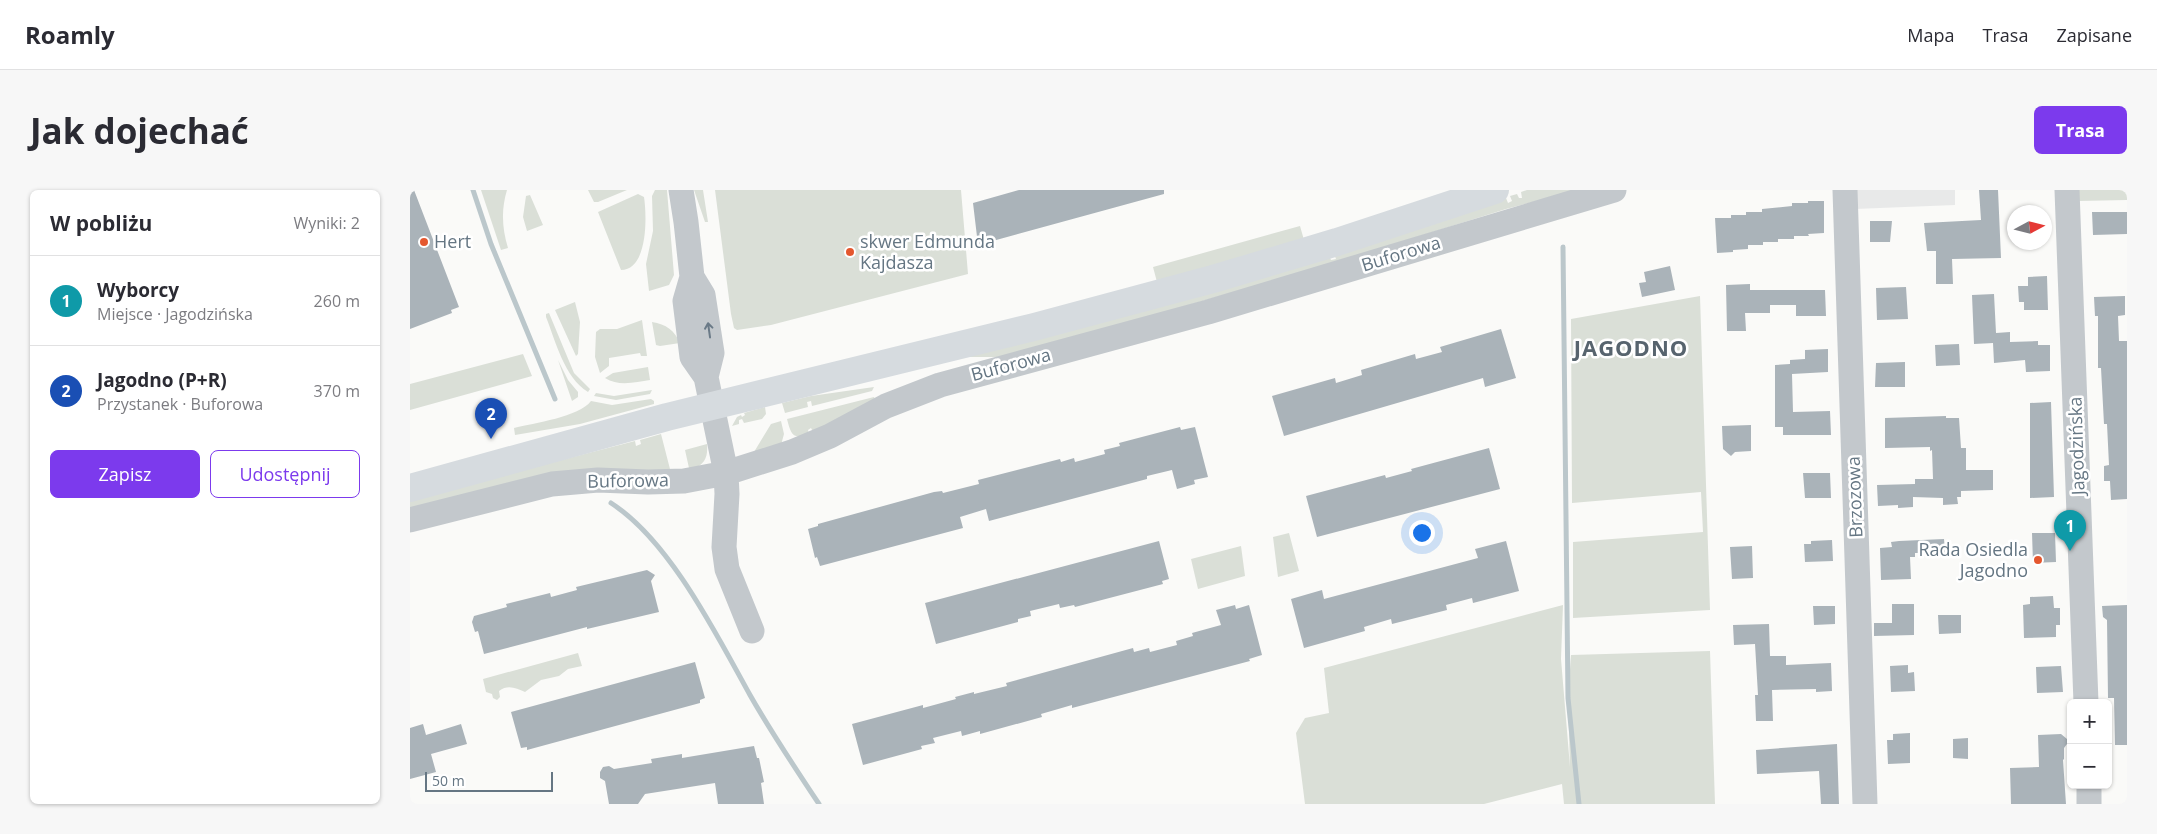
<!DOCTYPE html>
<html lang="pl">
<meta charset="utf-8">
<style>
:root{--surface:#fff;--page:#f7f7f7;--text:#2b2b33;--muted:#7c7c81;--line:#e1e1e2;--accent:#7c3aed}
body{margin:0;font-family:"Open Sans",sans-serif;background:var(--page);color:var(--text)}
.controls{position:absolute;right:15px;bottom:15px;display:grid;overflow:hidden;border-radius:8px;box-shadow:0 1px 4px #0004}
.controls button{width:45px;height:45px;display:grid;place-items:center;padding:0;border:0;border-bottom:1px solid var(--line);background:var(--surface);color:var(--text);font:25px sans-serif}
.compass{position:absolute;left:1597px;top:15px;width:45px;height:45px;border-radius:50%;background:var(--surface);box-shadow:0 1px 4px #0004;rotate:83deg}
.scale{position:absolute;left:15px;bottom:12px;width:128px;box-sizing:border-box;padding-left:5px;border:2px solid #657683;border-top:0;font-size:14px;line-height:18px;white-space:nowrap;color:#657683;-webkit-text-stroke:4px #fff;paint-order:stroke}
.you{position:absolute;left:1011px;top:342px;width:18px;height:18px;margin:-12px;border:4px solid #fff;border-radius:50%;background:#1a73e8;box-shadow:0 0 0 8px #1a73e833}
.badge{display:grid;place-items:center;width:32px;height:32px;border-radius:50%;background:var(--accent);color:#fff;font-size:16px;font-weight:700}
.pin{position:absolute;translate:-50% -41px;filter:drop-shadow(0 1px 2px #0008)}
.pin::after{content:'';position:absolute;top:26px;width:18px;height:15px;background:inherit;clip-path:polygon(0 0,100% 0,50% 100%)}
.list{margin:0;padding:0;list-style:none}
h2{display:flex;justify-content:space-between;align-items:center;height:65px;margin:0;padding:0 20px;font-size:21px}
h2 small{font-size:16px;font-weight:400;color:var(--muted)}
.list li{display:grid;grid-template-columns:32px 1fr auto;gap:15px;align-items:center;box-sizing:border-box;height:90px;padding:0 20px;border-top:1px solid var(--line)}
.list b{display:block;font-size:19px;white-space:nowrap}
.list p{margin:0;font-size:16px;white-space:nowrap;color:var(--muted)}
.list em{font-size:16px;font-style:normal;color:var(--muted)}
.actions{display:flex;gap:10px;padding:15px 20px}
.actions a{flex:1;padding:11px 0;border:1px solid var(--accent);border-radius:8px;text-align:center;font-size:18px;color:var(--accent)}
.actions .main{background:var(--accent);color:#fff}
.map{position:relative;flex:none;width:1717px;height:614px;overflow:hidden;border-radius:8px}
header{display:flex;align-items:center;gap:30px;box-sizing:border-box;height:70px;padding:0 25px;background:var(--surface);border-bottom:1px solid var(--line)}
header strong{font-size:24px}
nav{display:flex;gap:28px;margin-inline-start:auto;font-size:18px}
.intro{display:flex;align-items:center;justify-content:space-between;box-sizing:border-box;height:120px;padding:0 30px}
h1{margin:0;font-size:35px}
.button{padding:12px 22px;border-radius:8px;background:var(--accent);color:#fff;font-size:18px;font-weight:700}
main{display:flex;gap:30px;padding:0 30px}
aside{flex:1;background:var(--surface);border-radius:8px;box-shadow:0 1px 4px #0004}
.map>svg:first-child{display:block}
.built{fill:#e8e9e9}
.green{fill:#dadfd7}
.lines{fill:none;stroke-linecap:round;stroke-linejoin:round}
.stream{stroke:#bbc7cb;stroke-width:5}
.building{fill:#aab3b9}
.minor{stroke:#c3c8cc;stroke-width:25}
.major{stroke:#d6dbdf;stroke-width:28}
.oneway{stroke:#6a7a87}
.poi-dot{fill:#e4572e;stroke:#fff;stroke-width:2}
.labels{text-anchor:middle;stroke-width:5;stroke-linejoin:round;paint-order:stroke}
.poi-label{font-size:18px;fill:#657683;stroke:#fff;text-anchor:start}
.street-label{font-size:18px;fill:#657683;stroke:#fff}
.district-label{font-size:22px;font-weight:bold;letter-spacing:1px;fill:#57646e;stroke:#fff}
</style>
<header>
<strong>Roamly</strong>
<nav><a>Mapa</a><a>Trasa</a><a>Zapisane</a></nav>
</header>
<div class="intro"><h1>Jak dojechać</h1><a class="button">Trasa</a></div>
<main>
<aside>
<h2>W pobliżu<small>Wyniki: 2</small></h2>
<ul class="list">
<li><span class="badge" style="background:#0f9aa8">1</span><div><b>Wyborcy</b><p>Miejsce · Jagodzińska</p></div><em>260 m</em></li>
<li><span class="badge" style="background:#1a4fb4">2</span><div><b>Jagodno (P+R)</b><p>Przystanek · Buforowa</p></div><em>370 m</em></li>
</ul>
<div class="actions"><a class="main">Zapisz</a><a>Udostępnij</a></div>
</aside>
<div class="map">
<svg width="1717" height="614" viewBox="0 0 1717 614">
<rect width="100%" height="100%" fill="#fafaf8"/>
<path class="built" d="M 1445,0 L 1545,0 L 1545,15 L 1445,19 Z"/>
<path class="green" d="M 71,0 L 97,0 C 91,20 92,38 98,58 L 91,60 Z
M 178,0 L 217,0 L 188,12 L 184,12 Z
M 245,0 L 257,0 L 264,85 L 259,95 L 239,101 L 236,74 L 243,41 L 242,6 Z
M 284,0 L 293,0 L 298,32 L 295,32 Z
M 305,0 L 551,0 L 558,84 L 361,135 L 327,140 L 324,138 L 321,124 Z
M 1117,0 L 1167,0 L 1096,19 L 924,73 L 598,167 L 547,167 L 919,65 L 921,70 L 926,69 L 924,64 L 1096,8 L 1098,13 L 1102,11 L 1100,6 L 1107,4 L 1109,8 L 1112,8 L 1111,2 Z
M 1668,0 L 1717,0 L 1717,10 L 1668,11 Z
M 228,4 L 234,7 C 237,26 238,80 211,80 L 188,22 Z
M 120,5 L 133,35 L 117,41 L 113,27 L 116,6 Z
M 890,36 L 894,50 L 747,92 L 743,77 Z
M 1290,106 L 1300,420 L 1163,428 L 1163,352 L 1293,342 L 1291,302 L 1162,313 L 1161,129 Z
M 165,112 L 170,132 L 168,164 L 166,166 L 145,120 Z
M 139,123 L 164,183 L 180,199 L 178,202 C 154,187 146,152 136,127 L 136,124 Z
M 232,130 L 237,166 L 231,166 L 230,163 L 199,168 L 199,176 L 190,183 L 185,167 L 186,142 L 190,139 L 207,139 Z
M 242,132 C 256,134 265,141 270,153 L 250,156 L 246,155 Z
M 113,164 L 122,186 L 0,220 L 0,194 Z
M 148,170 L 158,190 L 168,202 L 168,207 L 162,211 Z
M 238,177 L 240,190 C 226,192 209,197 195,188 L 203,183 Z
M 464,197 L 462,201 L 402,216 L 401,211 L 397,212 L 398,217 L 375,223 L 372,213 L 401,206 Z
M 242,200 L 240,204 L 206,210 L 184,206 L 186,203 L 204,206 Z
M 464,207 L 466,212 L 403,242 L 401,238 L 398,240 L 399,244 C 382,250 381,244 377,229 Z
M 241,209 L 244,211 L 244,214 L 170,234 L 105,245 L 104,238 C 124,233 169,227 181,211 L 202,215 Z
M 355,217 L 356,224 L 352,229 L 334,233 L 332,229 L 329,230 L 329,234 L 322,236 L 327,227 L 331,225 L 332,227 L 335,225 L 334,223 Z
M 371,231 L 374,244 L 371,255 L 344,262 L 361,234 Z
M 251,244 L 261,283 L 0,322 L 0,309 L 225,251 L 226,256 L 231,254 L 230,250 Z
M 297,254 C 298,268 295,273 283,280 L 279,278 L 275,260 Z
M 879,343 L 889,381 L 868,387 L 863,347 Z
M 831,356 L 835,386 L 788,399 L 781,369 Z
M 1153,415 L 1151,469 L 1160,577 L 1158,508 L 1161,465 L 1300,461 L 1305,614 L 1154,614 L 1152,594 L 1074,614 L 895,614 L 886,543 L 895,528 L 919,523 L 914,478 Z
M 168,463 L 172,476 L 158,479 L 149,486 L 131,490 L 115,502 C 106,498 98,494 89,501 L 90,507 L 87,510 L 83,508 L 82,504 L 76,502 L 73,489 Z"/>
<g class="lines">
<path class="stream" d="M 63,0 L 81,54 L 145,209
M 1153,57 L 1158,508 L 1169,614
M 201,313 C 260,351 306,444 340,505 C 361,542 385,578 409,614"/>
</g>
<path class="building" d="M 0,0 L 4,0 L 49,117 L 41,120 L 42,123 L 0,139 Z
M 609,0 L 754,0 L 754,4 L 568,55 L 563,13 Z
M 1569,0 L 1588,0 L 1591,68 L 1542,69 L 1543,94 L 1526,94 L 1526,61 L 1517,61 L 1514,33 L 1571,30 Z
M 1398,11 L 1414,11 L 1414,43 L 1398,44 L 1399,46 L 1384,46 L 1384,49 L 1368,49 L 1368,52 L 1353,52 L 1353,55 L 1338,55 L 1338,59 L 1323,60 L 1323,62 L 1307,63 L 1305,28 L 1321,28 L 1321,25 L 1336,25 L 1336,22 L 1352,22 L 1352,19 L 1382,16 L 1382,13 L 1398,13 Z
M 1682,22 L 1717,22 L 1717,44 L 1683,45 Z
M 1460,31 L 1482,31 L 1480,52 L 1460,52 Z
M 1260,76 L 1265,100 L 1232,107 L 1229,93 L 1236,92 L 1234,82 Z
M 1637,86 L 1638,120 L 1614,120 L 1614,112 L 1609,112 L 1608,96 L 1618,96 L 1618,87 Z
M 1340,94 L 1340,100 L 1415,100 L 1416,126 L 1386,126 L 1386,115 L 1360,115 L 1360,123 L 1335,123 L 1336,141 L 1317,141 L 1316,95 Z
M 1496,97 L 1498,129 L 1467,130 L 1466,98 Z
M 1584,104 L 1586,143 L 1600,142 L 1600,152 L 1628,151 L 1628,155 L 1640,155 L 1640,181 L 1616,182 L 1615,170 L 1584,173 L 1583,153 L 1564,154 L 1562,105 Z
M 1715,106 L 1715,125 L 1708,126 L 1709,151 L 1717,151 L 1717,309 L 1701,310 L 1700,291 L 1694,291 L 1694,276 L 1699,275 L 1697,234 L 1694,234 L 1691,178 L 1688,178 L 1688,126 L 1685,126 L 1684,107 Z
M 1091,139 L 1106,188 L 1075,197 L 1073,188 L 874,246 L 862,206 L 925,188 L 926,193 L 952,185 L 951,180 L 1005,164 L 1006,169 L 1032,162 L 1030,157 Z
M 1549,154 L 1550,175 L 1526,176 L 1525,155 Z
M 1418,159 L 1418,182 L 1382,184 L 1383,222 L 1420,221 L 1421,245 L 1373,245 L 1373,237 L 1365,237 L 1365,175 L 1380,174 L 1380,170 L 1395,169 L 1395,160 Z
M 1495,172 L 1495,197 L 1465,197 L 1466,173 Z
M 1641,212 L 1644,307 L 1620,308 L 1620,213 Z
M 1536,226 L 1536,228 L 1549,228 L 1551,258 L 1556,258 L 1556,280 L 1583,280 L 1583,300 L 1551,301 L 1551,307 L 1547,307 L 1548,314 L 1533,315 L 1533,308 L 1503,307 L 1503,317 L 1488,318 L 1488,315 L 1468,316 L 1467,295 L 1505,294 L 1505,289 L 1523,289 L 1522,260 L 1520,261 L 1520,257 L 1475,258 L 1475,228 Z
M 1341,235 L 1341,261 L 1325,262 L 1321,266 L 1313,259 L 1312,236 Z
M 770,237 L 771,240 L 785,237 L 798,287 L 784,290 L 785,294 L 767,299 L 762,280 L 737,286 L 737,289 L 579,331 L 576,319 L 550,327 L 553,338 L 410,376 L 407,367 L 405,368 L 398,339 L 408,336 L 408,334 L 524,302 L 532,301 L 533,303 L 569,294 L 568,290 L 650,269 L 651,272 L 664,268 L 665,272 L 695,264 L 694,260 L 710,256 L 709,253 Z
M 1079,258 L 1090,299 L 907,347 L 896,306 L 975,285 L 976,288 L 1002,281 L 1001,279 Z
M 1393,283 L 1420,283 L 1421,308 L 1395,308 Z
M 1622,343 L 1645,343 L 1646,372 L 1623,373 Z
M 1534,349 L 1535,363 L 1505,363 L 1505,367 L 1500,367 L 1501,389 L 1471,390 L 1470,358 L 1482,357 L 1481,352 L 1489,351 Z
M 1422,350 L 1423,371 L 1395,372 L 1394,354 L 1401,354 L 1401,351 Z
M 749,351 L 759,389 L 752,391 L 753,394 L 665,417 L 664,415 L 650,418 L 649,414 L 620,421 L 621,426 L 608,429 L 608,432 L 526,454 L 515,413 Z
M 1096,351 L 1109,401 L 1063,413 L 1062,408 L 1036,415 L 1037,420 L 982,434 L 981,429 L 954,437 L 955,441 L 894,458 L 881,409 L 912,400 L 914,409 L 1068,368 L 1065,359 Z
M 1342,356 L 1343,388 L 1322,389 L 1320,357 Z
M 237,380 L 245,385 L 241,391 L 249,422 L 177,439 L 177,437 L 74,464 L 68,441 L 65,442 L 62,432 L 64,426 L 97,417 L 96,414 L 140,403 L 141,407 L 167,400 L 166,397 Z
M 1643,406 L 1644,418 L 1650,418 L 1650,435 L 1646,435 L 1646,447 L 1614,448 L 1613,415 L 1620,414 L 1620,407 Z
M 1482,414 L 1504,414 L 1504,445 L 1464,446 L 1464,433 L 1482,433 Z
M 825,415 L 826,419 L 839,415 L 852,465 L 839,469 L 840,471 L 662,518 L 662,515 L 631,524 L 632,527 L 570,544 L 570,541 L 552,546 L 551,541 L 523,548 L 525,553 L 511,556 L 512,559 L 453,575 L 442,534 L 513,515 L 513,518 L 546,509 L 545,507 L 564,502 L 564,504 L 597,496 L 596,493 L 723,458 L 724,462 L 739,458 L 740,462 L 767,455 L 766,451 L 783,446 L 782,443 L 811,435 L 806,420 Z
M 1717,415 L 1717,555 L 1705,555 L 1704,508 L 1698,508 L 1697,430 L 1693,427 L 1692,416 Z
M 1403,416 L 1425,416 L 1425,434 L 1404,435 Z
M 1528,425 L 1551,425 L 1551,443 L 1529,444 Z
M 1359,434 L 1360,466 L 1376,466 L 1376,475 L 1421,473 L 1422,501 L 1406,502 L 1406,499 L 1362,500 L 1363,531 L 1346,531 L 1345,505 L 1348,505 L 1345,454 L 1324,455 L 1323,435 Z
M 285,472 L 295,508 L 290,510 L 290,513 L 117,560 L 117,557 L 111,558 L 101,522 Z
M 1498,475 L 1498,483 L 1504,482 L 1505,501 L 1481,502 L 1480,476 Z
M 1651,476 L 1653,502 L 1627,503 L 1626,477 Z
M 13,534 L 16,545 L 51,534 L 57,554 L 21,564 L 26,582 L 0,589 L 0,538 Z
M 1500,543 L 1500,573 L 1478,574 L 1477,550 L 1483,550 L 1483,544 Z
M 1651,544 L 1657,549 L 1657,554 L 1654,558 L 1654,569 L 1653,570 L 1656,614 L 1601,614 L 1600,578 L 1629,577 L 1628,545 Z
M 1558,548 L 1558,569 L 1543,568 L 1543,549 Z
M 1427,554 L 1429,614 L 1411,614 L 1409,581 L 1347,584 L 1346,560 Z
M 344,556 L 347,568 L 349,568 L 354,592 L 351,593 L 354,614 L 308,614 L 305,593 L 235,604 L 228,614 L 199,614 L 195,591 L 190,588 L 190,582 L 193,577 L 199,576 L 204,579 L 242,573 L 241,569 L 272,564 L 272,568 Z"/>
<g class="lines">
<path class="minor" d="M 271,0 L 276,32 L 282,87 L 275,111 L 282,167 L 296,187 L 316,283 L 317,304 L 314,357 L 317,379 L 342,441
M 1435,0 L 1455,614
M 1657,0 L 1676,513
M 282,87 L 293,105 L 302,163 L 296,187
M 0,330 L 142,294 L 188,290 L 238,292 L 274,291 L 316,283 L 382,262 L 420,246 L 476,216 L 530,195 L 798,122 L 1204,0
M 1679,595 L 1679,614"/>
<path class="major" d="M 0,298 L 257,227 L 624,137 L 803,89 L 927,52 L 1085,0"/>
</g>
<defs><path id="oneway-shaft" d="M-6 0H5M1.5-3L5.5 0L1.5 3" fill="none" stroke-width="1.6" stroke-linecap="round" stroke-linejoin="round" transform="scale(1.25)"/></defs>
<use class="oneway" href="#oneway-shaft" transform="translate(299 140) rotate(-98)"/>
<g class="poi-dot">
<circle cx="14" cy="52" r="5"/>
<circle cx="440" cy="62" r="5"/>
<circle cx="1628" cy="370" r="5"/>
</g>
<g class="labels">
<g class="poi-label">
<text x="24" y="58">Hert</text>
<text x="450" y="58">skwer Edmunda<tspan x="450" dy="21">Kajdasza</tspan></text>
<text x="1618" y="366" text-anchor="end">Rada Osiedla<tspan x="1618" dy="21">Jagodno</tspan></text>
</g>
<g class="street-label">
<text transform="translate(991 64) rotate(-17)" y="6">Buforowa</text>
<text transform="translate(601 175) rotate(-15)" y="6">Buforowa</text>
<text transform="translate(1667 256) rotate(-92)" y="6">Jagodzińska</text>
<text transform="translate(218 291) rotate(-1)" y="6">Buforowa</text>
<text transform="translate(1445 307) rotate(-92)" y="6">Brzozowa</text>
</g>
<g class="district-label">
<text x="1221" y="166">JAGODNO</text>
</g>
</g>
</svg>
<div class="controls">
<button>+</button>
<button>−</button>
</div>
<svg class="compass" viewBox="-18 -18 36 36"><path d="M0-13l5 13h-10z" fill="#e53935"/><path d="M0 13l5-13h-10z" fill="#7c7c81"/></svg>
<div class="scale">50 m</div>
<div class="you"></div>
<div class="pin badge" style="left:1660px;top:361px;background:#0f9aa8">1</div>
<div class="pin badge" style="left:81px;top:249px;background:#1a4fb4">2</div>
</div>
</main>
